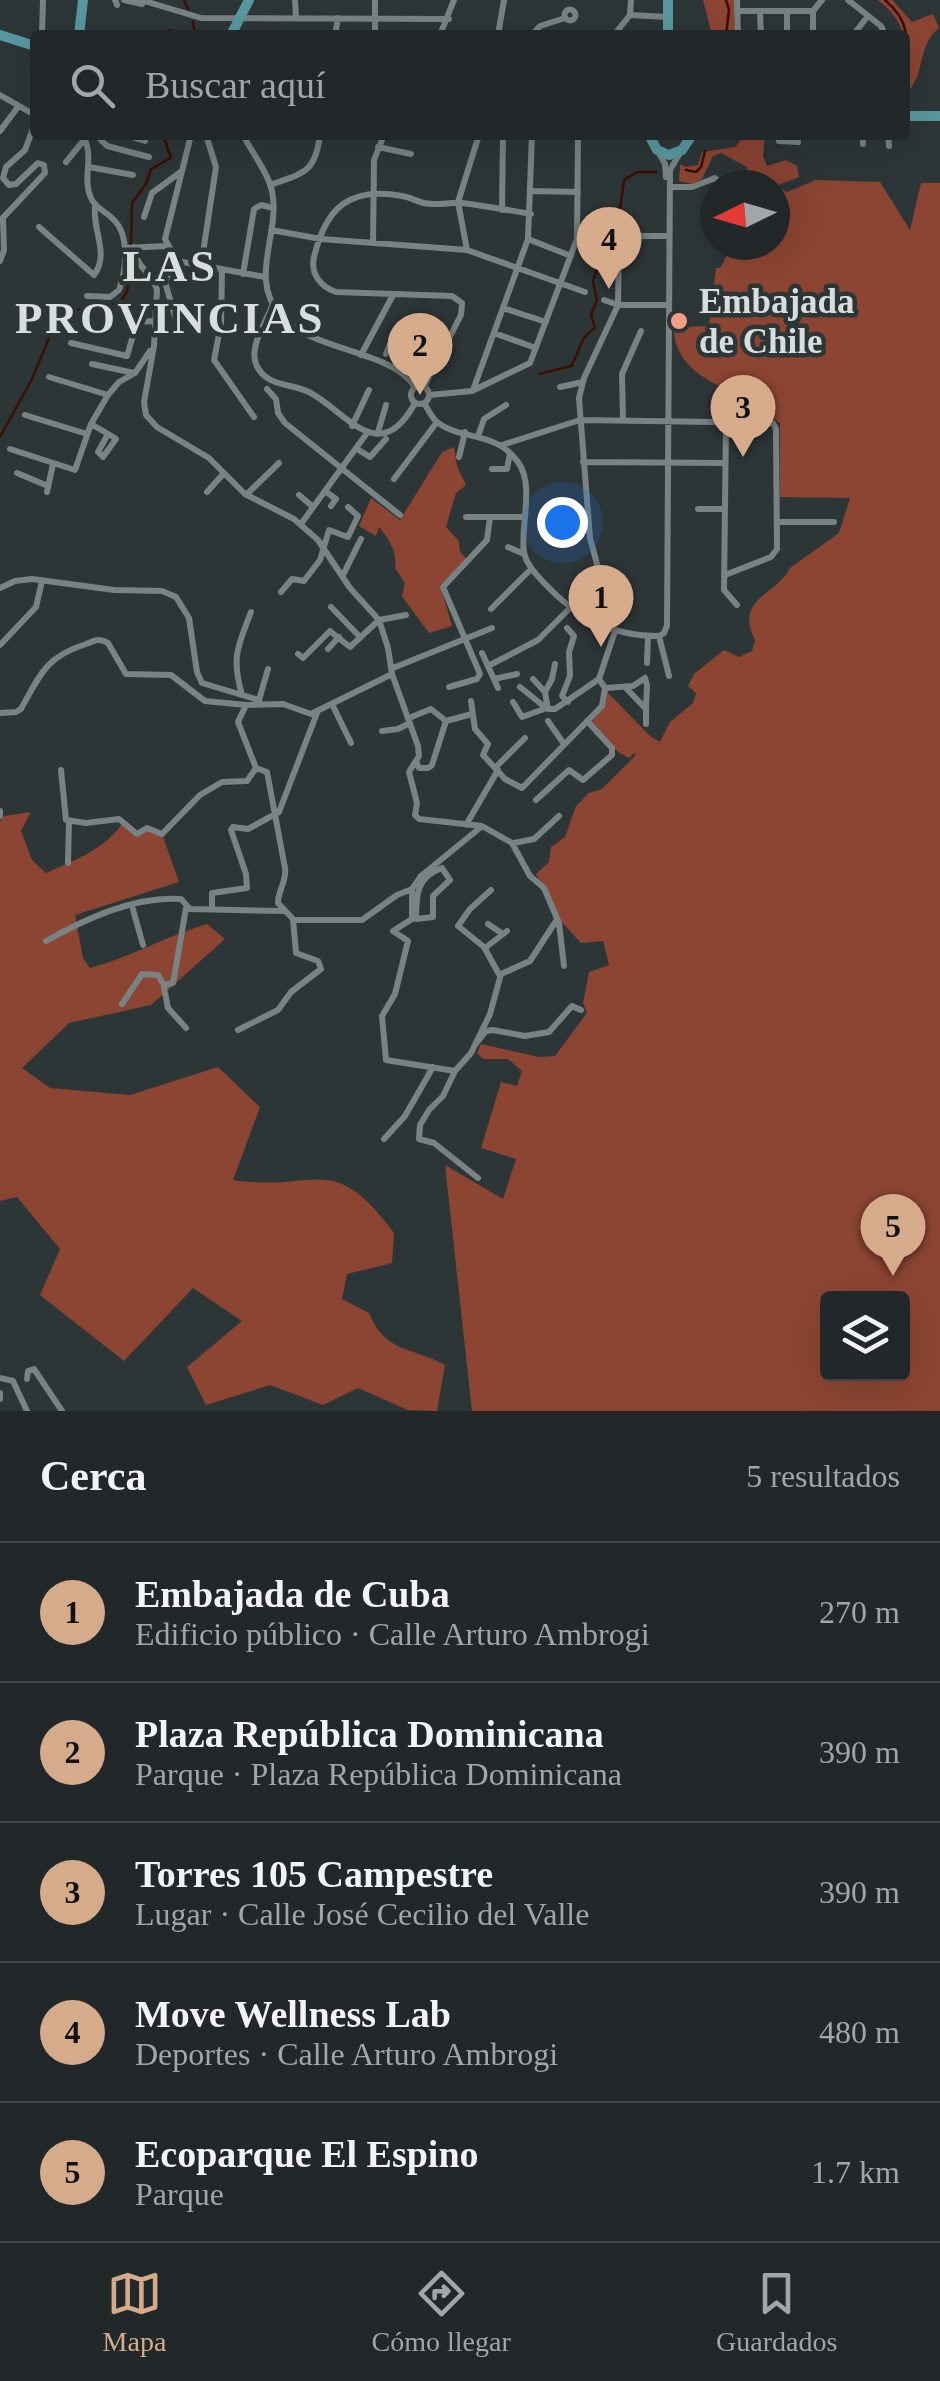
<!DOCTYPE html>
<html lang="es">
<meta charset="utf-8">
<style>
:root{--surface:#222829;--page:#2a3031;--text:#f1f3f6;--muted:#a2a6a8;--line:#3f4446;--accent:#d6ab8b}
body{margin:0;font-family:"Times New Roman",serif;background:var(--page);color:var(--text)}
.controls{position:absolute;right:30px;bottom:30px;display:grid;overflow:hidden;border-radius:10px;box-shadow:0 10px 40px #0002}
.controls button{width:90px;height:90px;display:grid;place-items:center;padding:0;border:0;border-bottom:2px solid var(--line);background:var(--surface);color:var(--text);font:50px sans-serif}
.compass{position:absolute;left:700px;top:170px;width:90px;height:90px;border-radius:50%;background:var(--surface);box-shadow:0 10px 40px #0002;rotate:265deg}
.you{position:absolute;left:562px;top:522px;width:35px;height:35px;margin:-25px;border:8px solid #fff;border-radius:50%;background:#1a73e8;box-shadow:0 0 0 15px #1a73e833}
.badge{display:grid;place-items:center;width:65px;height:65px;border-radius:50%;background:var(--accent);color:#111;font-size:32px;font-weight:700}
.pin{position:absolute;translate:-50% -82px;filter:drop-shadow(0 2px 5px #0008)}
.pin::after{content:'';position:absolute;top:52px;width:35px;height:30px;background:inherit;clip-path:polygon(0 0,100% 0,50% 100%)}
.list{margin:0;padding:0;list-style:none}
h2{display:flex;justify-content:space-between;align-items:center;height:130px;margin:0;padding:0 40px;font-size:42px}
h2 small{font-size:32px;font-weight:400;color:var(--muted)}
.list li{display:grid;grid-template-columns:65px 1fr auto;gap:30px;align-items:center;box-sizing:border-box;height:140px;padding:0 40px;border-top:2px solid var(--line)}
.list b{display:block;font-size:38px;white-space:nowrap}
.list p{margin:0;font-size:32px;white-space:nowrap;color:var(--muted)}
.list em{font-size:32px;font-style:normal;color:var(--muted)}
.icon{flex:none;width:55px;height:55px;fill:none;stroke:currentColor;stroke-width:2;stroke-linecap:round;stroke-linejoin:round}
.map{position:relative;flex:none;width:940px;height:1411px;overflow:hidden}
.search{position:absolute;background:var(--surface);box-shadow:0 10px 40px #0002;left:30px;right:30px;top:30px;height:110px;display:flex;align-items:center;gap:25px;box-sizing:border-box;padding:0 35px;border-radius:10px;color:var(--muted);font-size:38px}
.sheet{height:830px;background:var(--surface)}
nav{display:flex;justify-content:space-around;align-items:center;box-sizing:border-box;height:140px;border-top:2px solid var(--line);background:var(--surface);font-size:28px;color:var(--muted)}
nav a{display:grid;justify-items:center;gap:5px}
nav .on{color:var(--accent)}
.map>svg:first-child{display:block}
.green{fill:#8c4533;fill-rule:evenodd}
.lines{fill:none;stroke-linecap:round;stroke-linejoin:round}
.stream{stroke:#3c0e04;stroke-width:2.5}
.minor{stroke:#798384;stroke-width:6}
.major{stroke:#5898a0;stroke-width:10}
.poi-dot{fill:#f49e88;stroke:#2d3637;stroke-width:4}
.labels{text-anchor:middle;stroke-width:9;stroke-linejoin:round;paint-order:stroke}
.poi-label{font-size:35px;font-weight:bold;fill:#d8ddde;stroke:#2d3637;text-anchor:start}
.district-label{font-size:45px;font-weight:bold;letter-spacing:2.5px;fill:#d8ddde;stroke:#2d3637}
</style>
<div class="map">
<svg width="940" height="1411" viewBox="0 0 940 1411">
<rect width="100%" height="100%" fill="#2d3637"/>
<path class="green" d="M 703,0 L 735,0 L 736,35 L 712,35 Z
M 878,0 L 892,0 L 912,22 L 933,14 L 939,28 C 917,46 926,71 908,92 L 905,91 C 905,49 913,28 878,0 Z
M 745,135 L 765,135 L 763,156 L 767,166 L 786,160 L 797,166 L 799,177 L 776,186 L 787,192 L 816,180 L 880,182 L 910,230 L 921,183 L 940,183 L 940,1411 L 472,1411 L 445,1165 L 503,1199 L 516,1159 L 481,1148 L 501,1082 L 517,1086 L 522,1071 L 508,1059 L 483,1059 L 477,1053 L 481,1044 L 539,1057 L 555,1056 L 587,1013 L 583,1003 L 589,972 L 609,965 L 603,941 L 581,943 L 560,920 L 536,874 L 549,862 L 551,847 L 565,837 L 576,806 L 589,793 L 602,789 L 636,755 L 634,753 L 629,758 L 618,752 L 591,722 L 604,707 L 607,692 L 650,736 L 660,742 L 670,722 L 693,703 L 696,693 L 688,686 L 694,674 L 724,650 L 739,657 L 752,651 L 755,640 C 734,598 777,595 790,568 L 839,533 L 850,498 L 780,497 L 780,423 L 773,418 L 775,411 C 731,387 673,381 673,321 L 676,327 L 709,326 L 716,268 L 720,268 L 733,245 L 775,245 L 775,185 L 750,185 L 747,167 L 721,153 L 713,156 L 702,179 L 692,184 L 679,181 L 680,164 L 686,167 L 698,165 L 702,152 L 735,147 ZM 828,1298 L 902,1298 L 902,1374 L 828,1374 Z
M 454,447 L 457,466 L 466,485 L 456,493 L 446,527 L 459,541 L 460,552 L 468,560 L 440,585 L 452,626 L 429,633 L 402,596 L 405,583 L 395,568 C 398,553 389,539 379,527 L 376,536 L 359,526 L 371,498 L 400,520 L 442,452 Z
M 31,812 L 21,831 L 32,860 L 46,873 C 76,860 103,850 123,823 L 137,834 L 147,828 L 162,834 L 179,882 L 75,915 L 83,958 L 90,968 C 131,957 166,936 207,924 L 225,939 L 151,1005 L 69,1023 L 22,1068 L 50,1088 L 130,1095 L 218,1067 L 260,1107 L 233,1180 C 315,1193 332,1148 394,1233 L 392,1263 L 347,1274 L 342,1299 L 369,1313 C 386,1354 411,1346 445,1365 L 437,1411 L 408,1410 L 358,1388 L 323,1405 L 270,1385 L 206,1405 L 187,1367 L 242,1321 L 193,1288 L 124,1361 L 40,1295 L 60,1249 L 17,1197 L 0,1201 L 0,821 L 4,816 Z"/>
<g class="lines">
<path class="stream" d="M 184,0 L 188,9
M 885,0 C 910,21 908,39 905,69
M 193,22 L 195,35
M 157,35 L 170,30 L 184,35
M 726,35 L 729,10 L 726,0
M 686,170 L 696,172 L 701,167 L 705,151
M 131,245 L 132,203 L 146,184 L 151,169 L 171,158 L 163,135
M 539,374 L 571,366 C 581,350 578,339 595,328 L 591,315 L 597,300 L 593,281 L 601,255 L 600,240 L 620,209 L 624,180 L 637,172 L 656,172
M 0,437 L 32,379 L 52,331 L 64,316 L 77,310 L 120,303 L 127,291 L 131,266"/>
<path class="minor" d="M 115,0 L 117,5
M 124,0 L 142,4
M 141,0 L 201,18 L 449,19
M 295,0 L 296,18
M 375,0 L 375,35
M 737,0 L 738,35
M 848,0 L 881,26 L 885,35
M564.5 15a5.5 5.5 0 1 1 11 0a5.5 5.5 0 1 1-11 0Z
M 739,11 L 813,11 L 822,0
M 760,12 L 761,35
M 630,15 L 668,17
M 42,35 L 43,0
M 335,35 L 338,18
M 440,35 L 454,0
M 498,35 L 504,0
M 532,35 L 540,26 L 565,18
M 614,35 L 630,15 L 631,0
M 787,35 L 787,12
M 813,35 L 813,11
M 853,35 L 868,16
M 35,58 L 35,86
M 0,95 L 35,115
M 0,131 L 18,107
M 82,135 C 96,156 81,177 91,198 C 95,208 107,212 114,220 C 130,236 126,271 119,290 L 110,297 L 87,296
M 125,135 L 145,141
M 191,135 L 165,239 L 177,261 L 265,277
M 243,135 C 252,153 271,176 273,197 C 278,238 249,280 281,316 C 314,352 392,350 415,387
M 276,135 L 278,135
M 779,135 L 779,141 L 798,142
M 863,135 L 863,144
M 888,135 L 889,146
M 378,147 L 411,154
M 658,151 L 665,164 L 666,177
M 66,162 L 88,135 L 97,136 L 107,146 L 149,157
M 89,167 L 133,175
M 270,185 C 304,173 315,173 320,135
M 670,187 L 692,187 L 715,178 L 722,185
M 531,191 L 578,192
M 502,210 L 503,135
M 144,217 L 152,193 L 182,171
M 0,221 L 45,173 L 44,165 L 38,163 L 16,184 L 9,185 L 3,178 L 6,167 L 25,150 L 35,123
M 39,227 L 94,275 C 110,254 92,230 95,206
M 271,230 L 321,239 L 467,250 L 585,292
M 528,239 L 571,256
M 373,243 L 374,160 L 384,135
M 134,247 C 135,267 153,273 157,290 L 154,346 L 144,402 L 146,415 L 157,427 L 209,458 L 245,494 L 294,519 L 318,540 L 350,588 L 379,620 L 388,648 L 392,674 L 418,746 L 419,756 L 409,772 L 417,803 L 415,815 L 419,819 L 482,826 L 512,843 L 530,876 L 544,888 L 559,923 L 564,966
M 125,248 L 166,246
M 467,250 L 458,202 L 479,135
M 0,261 L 4,250 L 3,219
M 201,266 L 216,167 L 206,135
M 222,270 L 221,324 L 214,360 L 254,417
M 243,274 L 254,209 L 261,205 L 273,208
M 604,300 L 618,305 L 669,305
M 272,306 C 266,322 249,347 256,364 C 265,387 291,383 309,392 C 346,411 379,469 415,403
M 503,308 L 546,322
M 176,320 L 165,282 L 177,261
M 494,333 L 536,348
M 71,343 L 127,356 L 137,322 L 155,321
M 386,354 L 390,344 L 397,341 L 412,347 L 399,369
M 361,355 L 393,295
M 92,364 L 134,373
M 49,377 L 108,395
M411 395a9 9 0 1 1 18 0a9 9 0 1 1-18 0Z
M 424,387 L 461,315 L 462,303 L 452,296 L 336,292 C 321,287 310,274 314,257 C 326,207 350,186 402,196 C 409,197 416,201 424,203 C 436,206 450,202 462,203 C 485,206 508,210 531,214
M 560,387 L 583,382
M 267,389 L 276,399 L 278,413 L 285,423 L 400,515
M 473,390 L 528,239 L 532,135
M 429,395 L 472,391 L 530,363 L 577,239 L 578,135
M 424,403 C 428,409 432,418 437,422 C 461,441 495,430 518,462 C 535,486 520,525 524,553 C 527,566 537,575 545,584 C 577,618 612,636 659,636 L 664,633
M 25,415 L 87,434
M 623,420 L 622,374 L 641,331
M 726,422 L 724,590 L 737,605
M 91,424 L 115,438 L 116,439 L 103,457 L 98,452 L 108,434
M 352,426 L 369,390
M 378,432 L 386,405
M 478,436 L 484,419 L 506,405
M 502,445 L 580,420 L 773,423 L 776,429 L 777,549 L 771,557 L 725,575
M 10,449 L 75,470 L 91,424 L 108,395 L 119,382 L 135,373 L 150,351
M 357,449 L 370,457 L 386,439
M 459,457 L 465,432
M 583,462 L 725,463
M 492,469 L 507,469 L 510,453
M 17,473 L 48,486
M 394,479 L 437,422
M 325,491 L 336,499 L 331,506
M 47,492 L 53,464
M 207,492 L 224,473
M 246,495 L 279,463
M 299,495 L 313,507
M 698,509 L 725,509
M 466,517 L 524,517
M 777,522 L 834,522
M 301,524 L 367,433
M 508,547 L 524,554
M 343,575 L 361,539
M 0,588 L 15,581 L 32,579 L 114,590 L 162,591 L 176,597 L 189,618 L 197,672 L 202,683 L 259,700 L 261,704
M 281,592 L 292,579 L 304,581 L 320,560 L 329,530 L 348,537 L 358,516 L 348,507
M 331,607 L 360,637
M 491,609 L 531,569
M 567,628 L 574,636 L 569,652 L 570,676 L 562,696 L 568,702
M 664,633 L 667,626 L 670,170 L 680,153
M 659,636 L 669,676
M 0,645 L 36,607 L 42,581
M 328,649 L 339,637
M 482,653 L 498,688
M 298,654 L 303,658 L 330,631 L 350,647 L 379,620 L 406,615
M 647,663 L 648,636
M 488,666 L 538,640 L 570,608
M 393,668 L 492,628
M 494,679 L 517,674
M 533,679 L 545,692 L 548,709 L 555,709 L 599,679
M 599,679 L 615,631 L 590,538 L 579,398 L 584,378 L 618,305 L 619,245 L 633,236 L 669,236
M 449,687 L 477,679 L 480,674 L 443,587 L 487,540 L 490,517
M 520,687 L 546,708
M 605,688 L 633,686 L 645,678 L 647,685 L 646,709 L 625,687
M 545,692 L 552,679 L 555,664
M 242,695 C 231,657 238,646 251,612
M 259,700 L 268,669
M 471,701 L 475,729 L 488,744 L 483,755 L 505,779 L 522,788 L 602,706 L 605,688 L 599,679
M 513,702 L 522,717 L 544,709
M 332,704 L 351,743
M 646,709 L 646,724
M 0,713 L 16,712 L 21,709 C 41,673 46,657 86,644 C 96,640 98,638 108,643 L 126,674 L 171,675 L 205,701 L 246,705 L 283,704 L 311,714 L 392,674
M 409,718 L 431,709 L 446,721
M 446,721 L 472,714
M 548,721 L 564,744
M 382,731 L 398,729 L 410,723
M 416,761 L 419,768 L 428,768 L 432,765 L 446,721
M 496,767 L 525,738
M 61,770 L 66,820 L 86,823 L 119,819 L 137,834 L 147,828 L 162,834 L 200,795 L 222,782 L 247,781 L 256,768
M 536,800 L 569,770 L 583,780 L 612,755 L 612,748 L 587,721
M 0,811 L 0,816
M 466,825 L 498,770
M 514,843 L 534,839 L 559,816
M 68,863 L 69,821
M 442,868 L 450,880 L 433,896 L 433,917 L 416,919 C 416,894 417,877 442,868 Z
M 491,890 L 470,909 L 458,926 L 484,947 L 500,976
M 132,906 L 143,945
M 212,908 L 212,893 L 247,888 L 246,874 L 231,830 L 233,827 L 248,829 L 279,812 L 317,713
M 293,920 L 362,920 L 397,895 L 412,889
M 488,924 L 503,934
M 46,941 C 85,919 134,896 181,899 L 190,909 L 283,911
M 485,948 L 507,931
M 122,1004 L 142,974 L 158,975 L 164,985
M 186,1028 L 168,1008 L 164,988 L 164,985 L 173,983 L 174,978 L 186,908
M 238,1030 L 278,1010 L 291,992 L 321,969 L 318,961 L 296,953 L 293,919 L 278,903 C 278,890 287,881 285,868 L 267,772 L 256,768 L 238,722 L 246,705
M 475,1045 L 486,1031 L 493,1030 L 525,1036 L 549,1032 L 572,1006 L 581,1010
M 455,1071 L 386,1060 L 382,1016 L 395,994 L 408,941 L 393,931 L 412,919 L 412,889 L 421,876 L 481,827
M 384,1139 L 405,1116 L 433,1067
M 478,1178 L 434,1143 L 419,1139 L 420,1125 L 429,1110 L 443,1096 L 455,1071 L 471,1053 L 490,1014 L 501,974 L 530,961 L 556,921
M 0,1378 L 13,1381 L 27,1411
M 27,1379 L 28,1371 L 34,1369 L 62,1411
M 0,1393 L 0,1399"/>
<path class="major" d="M 0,35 L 35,46
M 79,35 L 83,0
M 231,35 L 249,0
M 668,35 L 668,0
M 905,116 L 940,116
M 649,135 L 657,150 L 669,155 L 682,150 L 692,135"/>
</g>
<circle class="poi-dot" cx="679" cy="321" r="10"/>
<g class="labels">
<g class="poi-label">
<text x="699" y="313">Embajada<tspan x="699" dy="40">de Chile</tspan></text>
</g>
<g class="district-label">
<text x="170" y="281">LAS<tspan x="170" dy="52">PROVINCIAS</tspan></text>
</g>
</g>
</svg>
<div class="controls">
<button><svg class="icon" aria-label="layers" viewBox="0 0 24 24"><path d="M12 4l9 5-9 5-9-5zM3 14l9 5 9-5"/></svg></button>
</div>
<svg class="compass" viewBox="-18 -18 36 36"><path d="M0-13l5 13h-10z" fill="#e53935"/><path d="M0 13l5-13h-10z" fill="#a2a6a8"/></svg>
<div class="you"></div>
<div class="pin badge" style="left:601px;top:647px">1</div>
<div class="pin badge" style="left:420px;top:395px">2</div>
<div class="pin badge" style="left:743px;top:457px">3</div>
<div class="pin badge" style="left:609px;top:289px">4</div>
<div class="pin badge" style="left:893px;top:1276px">5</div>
<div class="search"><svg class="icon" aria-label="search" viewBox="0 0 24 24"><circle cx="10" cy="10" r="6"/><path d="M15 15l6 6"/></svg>Buscar aquí</div>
</div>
<section class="sheet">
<h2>Cerca<small>5 resultados</small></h2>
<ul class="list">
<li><span class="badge">1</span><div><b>Embajada de Cuba</b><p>Edificio público · Calle Arturo Ambrogi</p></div><em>270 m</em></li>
<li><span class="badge">2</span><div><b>Plaza República Dominicana</b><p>Parque · Plaza República Dominicana</p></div><em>390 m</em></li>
<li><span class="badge">3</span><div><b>Torres 105 Campestre</b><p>Lugar · Calle José Cecilio del Valle</p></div><em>390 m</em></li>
<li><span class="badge">4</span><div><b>Move Wellness Lab</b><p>Deportes · Calle Arturo Ambrogi</p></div><em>480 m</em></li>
<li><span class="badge">5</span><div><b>Ecoparque El Espino</b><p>Parque</p></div><em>1.7 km</em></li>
</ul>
</section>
<nav>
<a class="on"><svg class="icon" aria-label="map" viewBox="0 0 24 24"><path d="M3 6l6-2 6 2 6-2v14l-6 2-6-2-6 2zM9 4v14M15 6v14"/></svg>Mapa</a>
<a><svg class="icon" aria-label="directions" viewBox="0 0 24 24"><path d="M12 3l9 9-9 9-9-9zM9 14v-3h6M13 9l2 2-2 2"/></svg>Cómo llegar</a>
<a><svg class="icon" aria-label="saved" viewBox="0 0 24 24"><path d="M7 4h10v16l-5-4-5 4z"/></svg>Guardados</a>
</nav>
